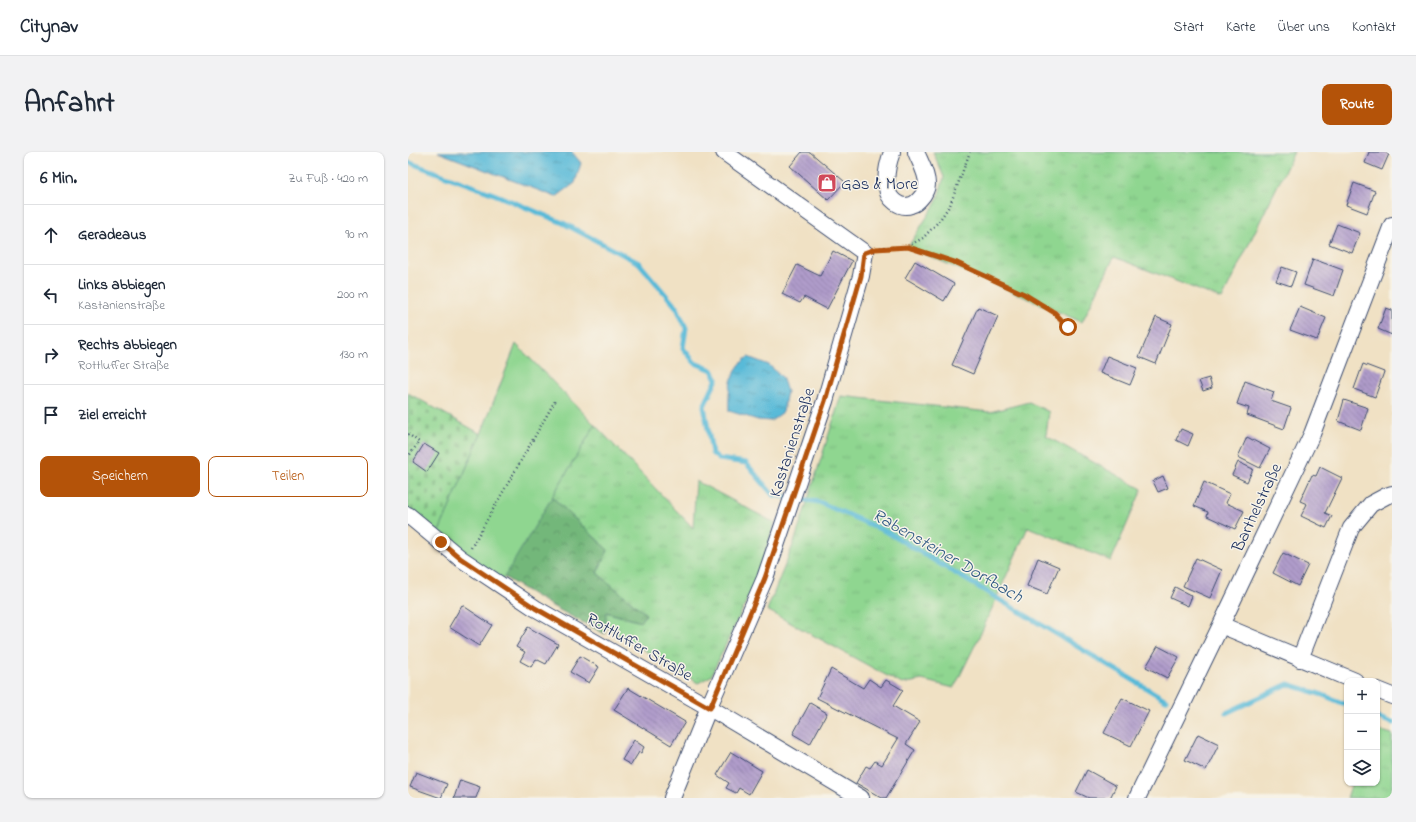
<!DOCTYPE html>
<html lang="de">
<meta charset="utf-8">
<style>
:root{--surface:#fff;--page:#f2f2f3;--text:#1f2937;--muted:#747a83;--line:#e0e1e3;--accent:#b45309}
body{margin:0;font-family:"Indie Flower",sans-serif;background:var(--page);color:var(--text)}
.controls{position:absolute;right:12px;bottom:12px;display:grid;overflow:hidden;border-radius:8px;box-shadow:0 1px 3px #0004}
.controls button{width:36px;height:36px;display:grid;place-items:center;padding:0;border:0;border-bottom:1px solid var(--line);background:var(--surface);color:var(--text);font:20px sans-serif}
.stop{position:absolute;width:12px;height:12px;margin:-9px;border:3px solid #b45309;border-radius:50%;background:#fff}
.stop.end{background:#b45309;border-color:#fff;box-shadow:0 1px 4px #0008}
.list{margin:0;padding:0;list-style:none}
h2{display:flex;justify-content:space-between;align-items:center;height:52px;margin:0;padding:0 16px;font-size:17px}
h2 small{font-size:13px;font-weight:400;color:var(--muted)}
.list li{display:grid;grid-template-columns:26px 1fr auto;gap:12px;align-items:center;box-sizing:border-box;height:60px;padding:0 16px;border-top:1px solid var(--line)}
.list b{display:block;font-size:15px;white-space:nowrap}
.list p{margin:0;font-size:13px;white-space:nowrap;color:var(--muted)}
.list em{font-size:13px;font-style:normal;color:var(--muted)}
.actions{display:flex;gap:8px;padding:12px 16px}
.actions a{flex:1;padding:9px 0;border:1px solid var(--accent);border-radius:8px;text-align:center;font-size:14px;color:var(--accent)}
.actions .main{background:var(--accent);color:#fff}
.icon{flex:none;width:22px;height:22px;fill:none;stroke:currentColor;stroke-width:2;stroke-linecap:round;stroke-linejoin:round}
.map{position:relative;flex:none;width:984px;height:646px;overflow:hidden;border-radius:8px}
header{display:flex;align-items:center;gap:24px;box-sizing:border-box;height:56px;padding:0 20px;background:var(--surface);border-bottom:1px solid var(--line)}
header strong{font-size:19px}
nav{display:flex;gap:22px;margin-inline-start:auto;font-size:14px}
.intro{display:flex;align-items:center;justify-content:space-between;box-sizing:border-box;height:96px;padding:0 24px}
h1{margin:0;font-size:28px}
.button{padding:10px 18px;border-radius:8px;background:var(--accent);color:#fff;font-size:14px;font-weight:700}
main{display:flex;gap:24px;padding:0 24px}
aside{flex:1;background:var(--surface);border-radius:8px;box-shadow:0 1px 3px #0004}
.map>svg:first-child{display:block}
.grass{fill:url(#grass-tufts);stroke:#558277}
.forest{fill:url(#forest-crowns);stroke:#47736c}
.cemetery{fill:url(#cemetery-stones);stroke:#558277}
.garden{fill:#8fd690;stroke:#558277}
.water{fill:url(#water-ripples);stroke:#3a749b}
.lines{fill:none;stroke-linecap:round;stroke-linejoin:round}
.stream{stroke:#59bad8;stroke-width:5}
.building{fill:url(#building-back-hatch)}
.street-casing{stroke:#3b4a6d;stroke-width:18}
.path{stroke:#3b4a6d;stroke-width:2.5;stroke-dasharray:1 3;stroke-linecap:butt}
.street{stroke:#fff;stroke-width:16}
.route{stroke:#b45309;stroke-width:5}
.labels{text-anchor:middle;stroke-width:3;stroke-linejoin:round;paint-order:stroke}
.poi-label{font-size:17px;fill:#1b2f5e;stroke:#f7f3e8;text-anchor:start}
.street-label{font-size:17px;fill:#1b2f5e;stroke:#f7f3e8}
.water-label{font-size:18px;font-style:italic;fill:#2e5983;stroke:#f7f3e8}
</style>
<header>
<strong>Citynav</strong>
<nav><a>Start</a><a>Karte</a><a>Über uns</a><a>Kontakt</a></nav>
</header>
<div class="intro"><h1>Anfahrt</h1><a class="button">Route</a></div>
<main>
<aside>
<h2>6 Min.<small>Zu Fuß · 420 m</small></h2>
<ul class="list">
<li><svg class="icon" aria-label="ahead" viewBox="0 0 24 24"><path d="M12 20V5M6 11l6-6 6 6"/></svg><div><b>Geradeaus</b></div><em>90 m</em></li>
<li><svg class="icon" aria-label="left" viewBox="0 0 24 24"><path d="M17 20v-9H6M10 6l-5 5 5 5"/></svg><div><b>Links abbiegen</b><p>Kastanienstraße</p></div><em>200 m</em></li>
<li><svg class="icon" aria-label="right" viewBox="0 0 24 24"><path d="M7 20v-9h11M14 6l5 5-5 5"/></svg><div><b>Rechts abbiegen</b><p>Rottluffer Straße</p></div><em>130 m</em></li>
<li><svg class="icon" aria-label="arrive" viewBox="0 0 24 24"><path d="M6 21V4h12l-3 4 3 4H6"/></svg><div><b>Ziel erreicht</b></div></li>
</ul>
<div class="actions"><a class="main">Speichern</a><a>Teilen</a></div>
</aside>
<div class="map">
<svg width="984" height="646" viewBox="0 0 984 646">
<defs>
<pattern id="grass-tufts" width="24" height="20" patternUnits="userSpaceOnUse"><rect width="24" height="20" fill="#8fd690"/><path d="M3 7l-1-3M5 7V3M7 7l1-3M15 17l-1-3M17 17v-4M19 17l1-3" fill="none" stroke="#7bb87f"/></pattern>
<pattern id="forest-crowns" width="20" height="18" patternUnits="userSpaceOnUse"><rect width="20" height="18" fill="#73b77a"/><path d="M2 6a3 3 0 1 1 6 0M12 15a3 3 0 1 1 6 0" fill="none" stroke="#5e9567"/></pattern>
<pattern id="cemetery-stones" width="16" height="16" patternUnits="userSpaceOnUse"><rect width="16" height="16" fill="#8fd690"/><path d="M2 7V4a2 2 0 0 1 4 0v3zM10 15v-3a2 2 0 0 1 4 0v3z" fill="#7bb87f"/></pattern>
<pattern id="water-ripples" width="26" height="14" patternUnits="userSpaceOnUse"><rect width="26" height="14" fill="#59bad8"/><path d="M2 4q2-2 4 0t4 0M15 11q2-2 4 0t4 0" fill="none" stroke="#4998b2"/></pattern>
<pattern id="building-back-hatch" width="6" height="6" patternUnits="userSpaceOnUse"><rect width="6" height="6" fill="#b09cca"/><path d="M-1 5l2 2M0 0l6 6M5-1l2 2" fill="none" stroke="#8e80a7"/></pattern>
</defs>
<rect width="100%" height="100%" fill="#f7f3e8"/>
<filter id="ink" filterUnits="userSpaceOnUse"><feTurbulence type="fractalNoise" baseFrequency=".025" numOctaves="2"/><feDisplacementMap in="SourceGraphic" scale="8" xChannelSelector="R" yChannelSelector="G"/><feConvolveMatrix kernelMatrix="1 2 1 2 8 2 1 2 1" color-interpolation-filters="sRGB"/></filter>
<filter id="wash" filterUnits="userSpaceOnUse"><feTurbulence type="fractalNoise" baseFrequency=".012" numOctaves="4" result="noise"/><feDisplacementMap in="SourceGraphic" scale="16" xChannelSelector="R" yChannelSelector="G"/><feGaussianBlur stdDeviation="0.9" result="paint"/><feColorMatrix in="noise" values="0 0 0 0 0 0 0 0 0 0 0 0 0 0 0 0 0 1.4 0 .05"/><feComposite in="paint" operator="in"/></filter>
<g filter="url(#wash)">
<rect width="100%" height="100%" fill="#f0e1c4"/>
<path class="grass" d="M 525,0 L 886,0 L 814,147 L 706,105 L 674,170 L 500,95 L 529,49 L 536,25 Z
M 433,244 L 582,260 L 621,250 L 641,260 L 638,284 L 734,337 L 703,409 L 620,375 L 573,481 L 546,536 L 514,528 L 494,532 L 359,458 L 387,388 Z
M 187,273 L 285,376 L 288,329 L 367,371 L 347,431 L 303,524 L 290,531 L 197,474 L 197,460 L 233,470 L 238,462 L 189,421 L 200,398 L 144,345 Z
M 974,579 L 984,582 L 984,646 L 939,646 L 944,631 L 969,631 L 969,584 Z"/>
<path class="forest" d="M 144,345 L 200,398 L 189,421 L 238,462 L 233,470 L 198,460 L 197,482 L 144,454 L 96,425 Z"/>
<path class="cemetery" d="M 0,241 L 73,282 L 30,382 L 0,359 Z"/>
<path class="garden" d="M 108,192 L 187,273 L 91,434 L 27,389 L 73,282 Z"/>
<path class="water" d="M 30,0 L 164,0 L 173,11 L 167,31 L 148,45 Z
M 340,205 L 361,213 L 374,225 L 379,239 L 375,260 L 363,269 L 350,268 L 321,259 C 320,237 322,218 340,205 Z"/>
<g class="lines">
<path class="stream" d="M 0,10 L 86,42 L 155,71 L 231,111 L 269,156 L 278,176 L 275,196 L 287,211 L 304,218 L 309,227 L 296,254 L 304,301 L 311,307 L 338,311 L 365,343 L 411,350 L 481,381 L 758,548
M 818,561 L 880,532 L 915,543 L 939,553
M 969,565 L 984,571"/>
</g>
<g id="blocks">
<path class="building" d="M 394,0 L 402,0 L 437,30 L 420,48 L 382,14 Z
M 961,0 L 976,0 L 981,2 L 974,18 L 957,11 Z
M 946,31 L 967,39 L 959,61 L 938,53 Z
M 929,72 L 952,81 L 944,101 L 921,92 Z
M 425,99 L 444,109 L 419,157 L 396,145 L 392,151 L 374,142 L 389,113 L 412,124 Z
M 905,107 L 935,118 L 926,144 L 896,133 Z
M 507,109 L 546,132 L 536,149 L 497,126 Z
M 874,115 L 888,120 L 883,134 L 868,129 Z
M 570,155 L 590,164 L 565,222 L 544,213 Z
M 892,155 L 918,166 L 909,188 L 882,178 Z
M 978,156 L 984,158 L 984,183 L 970,177 Z
M 748,165 L 764,172 L 748,212 L 731,205 Z
M 699,204 L 729,216 L 722,233 L 692,221 Z
M 955,212 L 976,220 L 967,245 L 946,237 Z
M 801,226 L 804,236 L 795,239 L 791,229 Z
M 837,229 L 866,240 L 863,249 L 883,256 L 876,277 L 839,263 L 841,256 L 829,252 Z
M 936,248 L 960,256 L 953,278 L 930,269 Z
M 773,277 L 785,282 L 780,294 L 768,288 Z
M 839,285 L 862,297 L 852,316 L 830,305 Z
M 16,292 L 31,301 L 19,320 L 5,310 Z
M 830,310 L 845,317 L 839,330 L 824,323 Z
M 912,315 L 934,326 L 917,361 L 924,364 L 918,376 L 893,364 L 899,352 L 892,349 L 904,323 L 908,324 Z
M 755,324 L 760,336 L 750,340 L 745,329 Z
M 796,330 L 822,342 L 818,351 L 836,359 L 827,377 L 799,364 L 800,360 L 786,354 Z
M 875,401 L 900,413 L 890,434 L 865,421 Z
M 630,406 L 651,415 L 639,442 L 619,434 Z
M 788,406 L 814,418 L 802,446 L 775,434 Z
M 767,435 L 784,444 L 780,454 L 762,446 Z
M 54,453 L 84,473 L 71,494 L 41,475 Z
M 120,475 L 150,492 L 138,512 L 128,507 L 123,515 L 112,509 L 117,500 L 108,495 Z
M 750,494 L 771,505 L 759,526 L 738,515 Z
M 172,504 L 191,515 L 181,531 L 162,520 Z
M 423,517 L 455,536 L 461,527 L 473,535 L 478,528 L 495,538 L 485,554 L 512,570 L 498,592 L 507,598 L 478,646 L 474,646 L 448,631 L 458,614 L 462,616 L 467,609 L 474,613 L 490,587 L 409,546 Z
M 220,536 L 277,570 L 263,593 L 206,558 Z
M 714,546 L 741,559 L 723,594 L 696,581 Z
M 402,551 L 419,561 L 402,592 L 385,582 Z
M 790,582 L 811,592 L 798,618 L 777,608 Z
M 226,588 L 236,595 L 233,601 L 231,600 L 223,613 L 214,608 Z
M 323,600 L 354,619 L 341,642 L 331,636 L 328,641 L 318,636 L 321,631 L 309,623 Z
M 679,618 L 708,634 L 702,646 L 681,646 L 668,640 Z
M 8,620 L 39,632 L 33,646 L 2,635 Z
M 52,628 L 72,635 L 68,646 L 46,646 Z"/>
</g>
</g>
<g filter="url(#ink)">
<use href="#blocks" fill-opacity="0" stroke="#3b4a6d" stroke-width="1"/>
<g class="lines">
<g class="street-casing">
<path id="street" d="M 484,0 C 480,11 477,24 479,36 C 480,47 492,57 503,53 C 508,52 512,47 515,43 C 517,39 519,37 519,32 C 519,21 512,10 508,0
M 0,363 L 52,406 L 127,456 L 302,556 L 453,646
M 813,473 L 947,529
M 892,507 L 943,376 L 963,352 L 978,344 L 984,342
M 969,538 L 984,544
M 264,646 L 303,550 L 357,426 L 417,249 L 453,124 L 457,101 L 316,0
M 729,646 L 813,473 L 904,282 L 984,73"/>
</g>
<path class="path" d="M 500,94 L 515,86 L 531,69 L 542,53 L 562,0
M 472,96 L 500,95 L 549,111 L 616,142 L 647,161 L 665,181
M 0,282 L 11,290 L 0,305
M 63,396 L 147,249"/>
<use href="#street" class="street"/>
</g>
</g>
<g class="lines" filter="url(#ink)">
<path class="route" d="M 33,390 L 52,406 L 127,456 L 302,556 L 357,426 L 417,249 L 453,124 L 456,101 L 467,97 L 500,95 L 549,111 L 616,142 L 647,161 L 660,175"/>
</g>
<defs>
<g id="shop-square" transform="scale(1)"><rect x="-9" y="-9" width="18" height="18" rx="4" fill="#d1495b" stroke="#f7f3e8"/><path d="M-5-2.5h2.3a2.7 3.5 0 0 1 5.4 0H5L5.5 6h-11ZM-1.5-2.5h3a1.5 2.3 0 0 0-3 0Z" fill="#fff"/></g>
</defs>
<g fill-rule="evenodd">
<use href="#shop-square" x="419" y="31"/>
</g>
<g class="labels">
<g class="poi-label">
<text x="433" y="37">Gas &amp; More</text>
</g>
<g class="street-label">
<text transform="translate(383 290) rotate(-72)" y="6">Kastanienstraße</text>
<text transform="translate(848 355) rotate(-65)" y="6">Barthelstraße</text>
<text transform="translate(232 494) rotate(30)" y="6">Rottluffer Straße</text>
</g>
<g class="water-label">
<text transform="translate(540 403) rotate(30)" y="6">Rabensteiner Dorfbach</text>
</g>
</g>
</svg>
<div class="controls">
<button>+</button>
<button>−</button>
<button><svg class="icon" aria-label="layers" viewBox="0 0 24 24"><path d="M12 4l9 5-9 5-9-5zM3 14l9 5 9-5"/></svg></button>
</div>
<div class="stop" style="left:660px;top:175px"></div>
<div class="stop end" style="left:33px;top:390px"></div>
</div>
</main>
